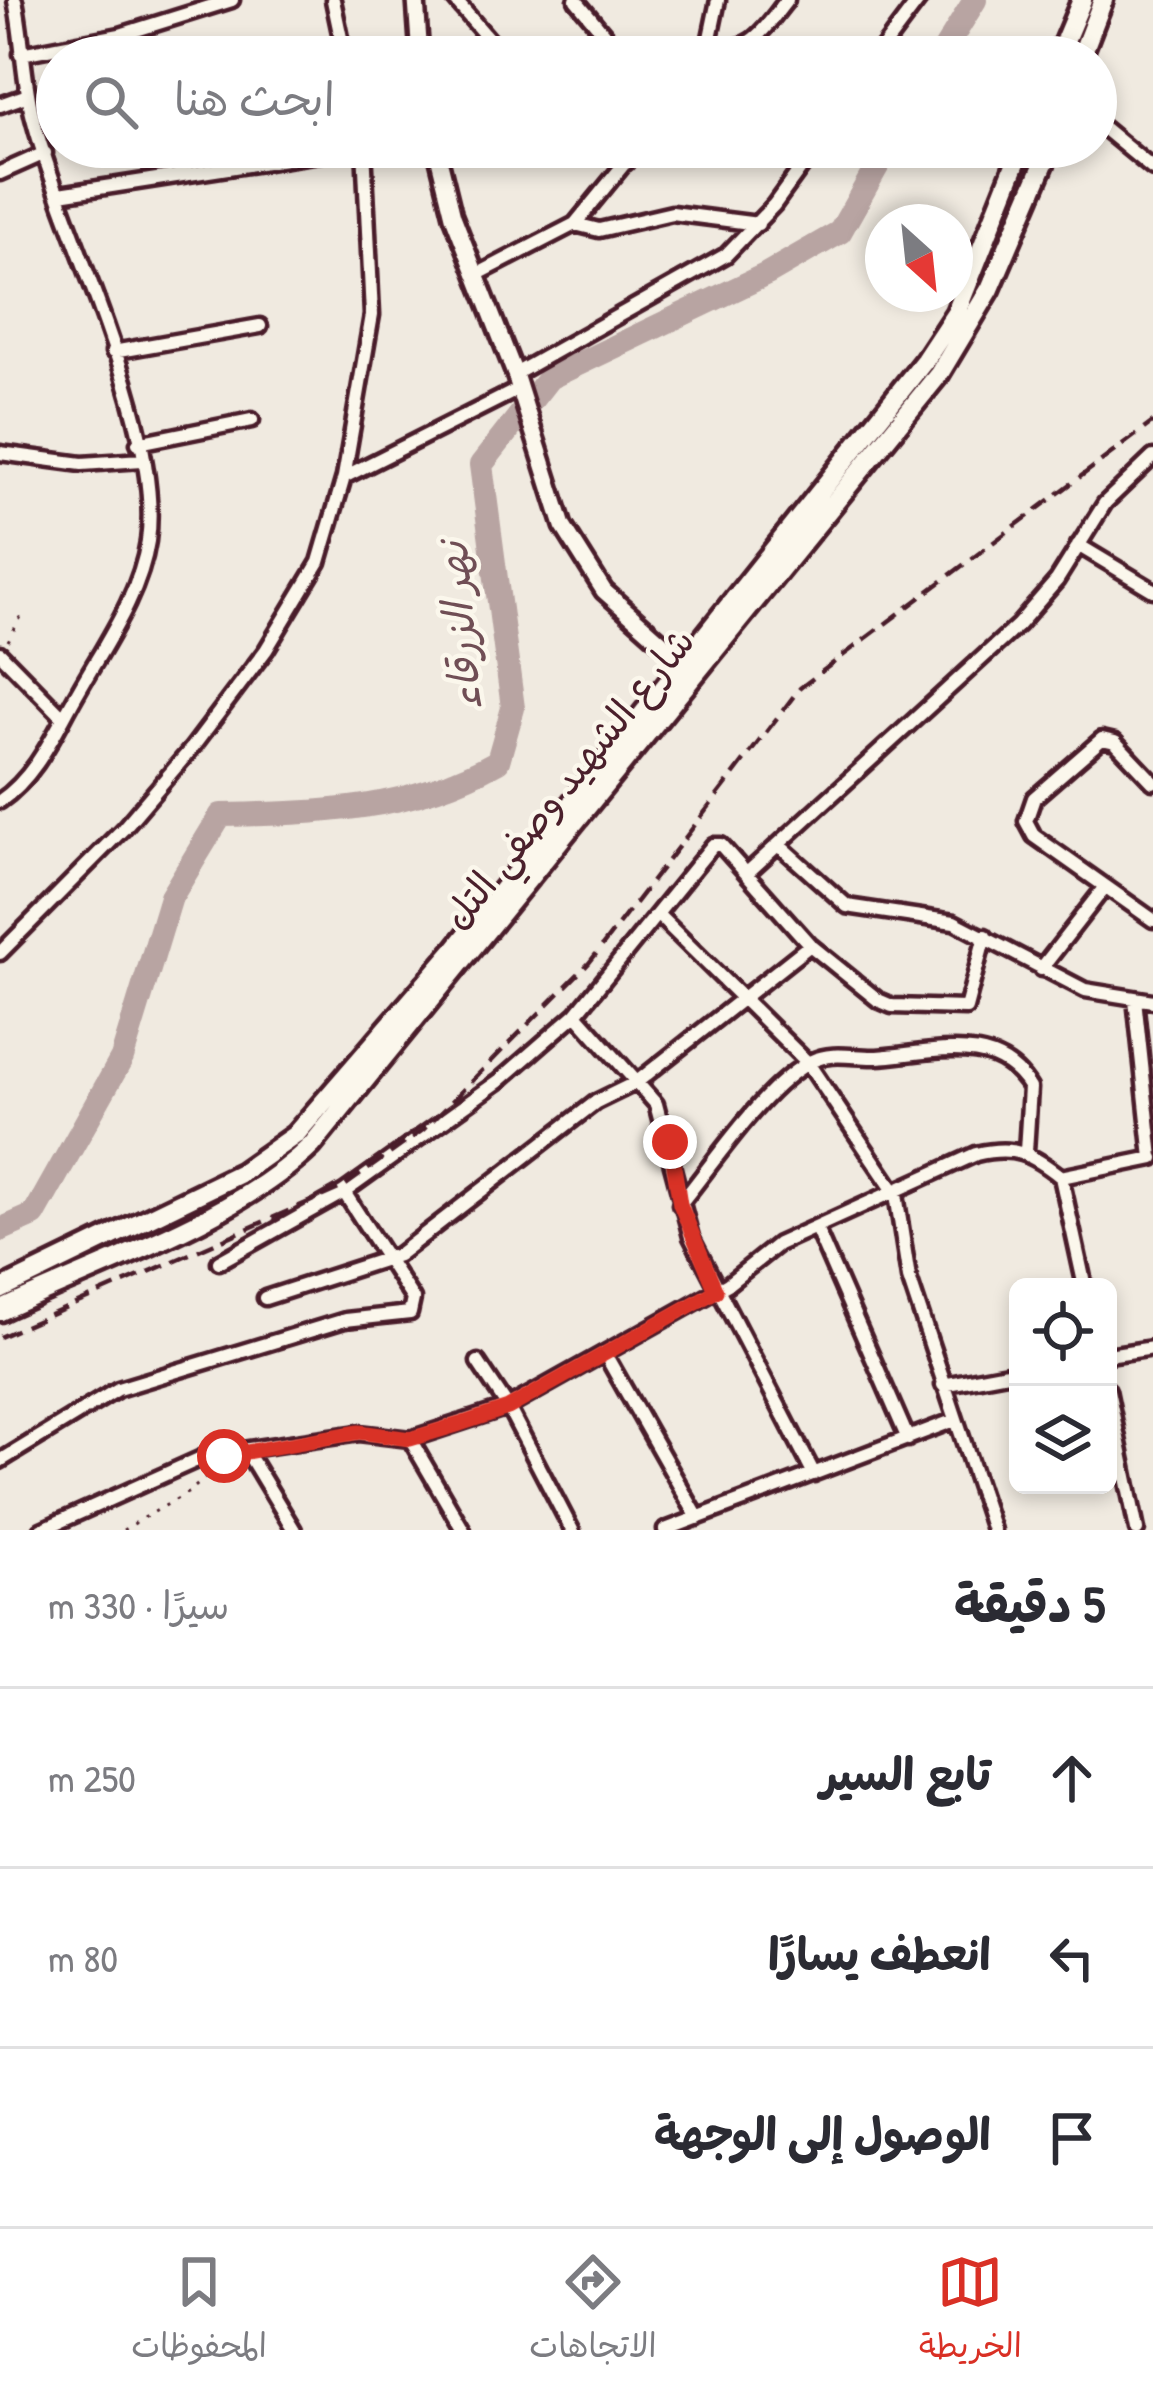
<!DOCTYPE html>
<html lang="ar">
<meta charset="utf-8">
<style>
:root{--surface:#fff;--page:#f2f2f3;--text:#2b2b33;--muted:#7c7c81;--line:#e1e1e2;--accent:#d93025}
body{margin:0;font-family:"Patrick Hand","Playpen Sans Arabic",sans-serif;background:var(--page);color:var(--text);direction:rtl}
.controls{position:absolute;right:36px;bottom:36px;display:grid;overflow:hidden;border-radius:18px;box-shadow:0 6px 18px #0003}
.controls button{width:108px;height:108px;display:grid;place-items:center;padding:0;border:0;border-bottom:3px solid var(--line);background:var(--surface);color:var(--text);font:60px sans-serif}
.compass{position:absolute;left:865px;top:204px;width:108px;height:108px;border-radius:50%;background:var(--surface);box-shadow:0 6px 18px #0003;rotate:153deg}
.stop{position:absolute;width:36px;height:36px;margin:-27px;border:9px solid #d93025;border-radius:50%;background:#fff}
.stop.end{background:#d93025;border-color:#fff;box-shadow:0 3px 12px #0008}
.list{margin:0;padding:0;list-style:none}
h2{display:flex;justify-content:space-between;align-items:center;height:156px;margin:0;padding:0 48px;font-size:51px}
h2 small{font-size:39px;font-weight:400;color:var(--muted)}
.list li{display:grid;grid-template-columns:78px 1fr auto;gap:36px;align-items:center;box-sizing:border-box;height:180px;padding:0 48px;border-top:3px solid var(--line)}
.list b{display:block;font-size:45px;white-space:nowrap}
.list em{font-size:39px;font-style:normal;color:var(--muted)}
.icon{flex:none;width:66px;height:66px;fill:none;stroke:currentColor;stroke-width:2;stroke-linecap:round;stroke-linejoin:round}
.map{position:relative;flex:none;width:1153px;height:1530px;overflow:hidden;direction:ltr}
.search{position:absolute;background:var(--surface);box-shadow:0 6px 18px #0003;left:36px;right:36px;top:36px;height:132px;display:flex;align-items:center;gap:30px;box-sizing:border-box;padding:0 42px;border-radius:66px;color:var(--muted);font-size:45px}
.sheet{height:696px;background:var(--surface)}
nav{display:flex;justify-content:space-around;align-items:center;box-sizing:border-box;height:168px;border-top:3px solid var(--line);background:var(--surface);font-size:33px;color:var(--muted)}
nav a{display:grid;justify-items:center;gap:6px}
nav .on{color:var(--accent)}
.map>svg:first-child{display:block}
.lines{fill:none;stroke-linecap:round;stroke-linejoin:round}
.river{stroke:#b8a4a2;stroke-width:24}
.minor-casing{stroke:#4a1f2b;stroke-width:21}
.tertiary-casing{stroke:#4a1f2b;stroke-width:24}
.primary-casing{stroke:#4a1f2b;stroke-width:27}
.path{stroke:#4a1f2b;stroke-width:3;stroke-dasharray:3 9;stroke-linecap:butt}
.minor{stroke:#fbf7ec;stroke-width:12}
.tertiary{stroke:#fbf7ec;stroke-width:15}
.primary{stroke:#fbf7ec;stroke-width:18}
.rail{stroke:#4a1f2b;stroke-width:4.5;stroke-dasharray:18 9;stroke-linecap:butt}
.route{stroke:#d93025;stroke-width:15}
.labels{text-anchor:middle;stroke-width:9;stroke-linejoin:round;paint-order:stroke}
.street-label{font-size:39px;fill:#4a1f2b;stroke:#fbf7ec}
.water-label{font-size:42px;font-style:italic;fill:#704e55;stroke:#fbf7ec}
</style>
<div class="map">
<svg width="1153" height="1530" viewBox="0 0 1153 1530">
<rect width="100%" height="100%" fill="#f0eae0"/>
<filter id="ink" filterUnits="userSpaceOnUse"><feTurbulence type="fractalNoise" baseFrequency=".00833" numOctaves="2"/><feDisplacementMap in="SourceGraphic" scale="24" xChannelSelector="R" yChannelSelector="G"/><feConvolveMatrix kernelMatrix="1 2 1 2 8 2 1 2 1" color-interpolation-filters="sRGB"/></filter>
<g filter="url(#ink)">
<g class="lines">
<path class="river" d="M 940,57 L 975,0
M 0,1230 L 34,1215 L 122,1058 L 171,897 L 221,815 C 320,813 410,811 498,761 L 513,708 L 481,465 L 549,378 L 767,274 L 840,232 L 888,147"/>
<g class="minor-casing">
<path id="minor" d="M 333,0 L 345,57
M 455,0 L 504,57
M 576,0 L 623,57
M 712,45 C 751,56 764,28 787,0
M 21,54 L 120,35 L 232,0
M 706,57 L 718,0
M 876,57 L 919,0
M 0,105 L 28,95
M 1096,122 L 1153,169
M 606,147 L 626,163
M 0,173 L 45,153
M 60,194 L 364,147
M 575,224 L 599,230 L 672,213 L 758,224
M 476,275 L 575,224 L 638,147
M 113,352 L 260,326
M 515,374 L 726,255 L 774,205 L 816,147
M 138,443 L 252,420
M 0,453 L 82,464 L 142,460
M 344,477 L 519,389
M 1078,545 L 1153,590
M 0,653 L 63,717
M 1153,782 L 1115,742 L 1102,739 L 1034,798 L 1026,821 L 1034,836 L 1153,920
M 0,801 C 38,775 56,729 79,690 C 105,644 140,595 148,541 C 164,426 63,233 33,118 C 23,79 23,39 15,0
M 780,846 L 847,906 L 954,922 L 1085,990 L 1153,1001
M 747,873 L 1018,625 L 1057,580 L 1105,503 L 1153,457
M 659,916 L 808,1063 L 896,1194 L 909,1278 L 993,1530
M 0,953 L 123,829 L 192,748 L 266,650 L 319,562 L 344,477 L 372,315 L 364,147
M 1041,969 L 1104,888
M 1135,999 L 1152,1158
M 576,1014 L 656,1104 L 691,1237 L 814,1474
M 1061,1177 L 1085,1287
M 680,1204 C 714,1163 765,1084 812,1061 C 832,1051 855,1058 877,1057 C 929,1054 996,1031 1030,1088 L 1026,1151
M 816,1228 L 908,1439
M 219,1262 L 344,1192
M 265,1298 L 398,1255 L 596,1102 L 637,1082 L 810,945
M 605,1354 L 698,1518
M 1108,1355 L 1153,1348
M 478,1362 L 508,1407 L 572,1530
M 943,1385 L 1018,1371
M 1108,1390 L 1137,1530
M 410,1439 L 463,1530
M 247,1452 L 294,1530
M 0,1461 L 118,1389 L 345,1320 L 410,1313 L 413,1299 L 344,1192 L 499,1081 L 576,1014 L 713,845 L 721,845 L 810,945 L 878,1000 L 892,1006 L 966,1008 L 985,936
M 41,1530 L 208,1455 L 359,1433 L 410,1439 L 508,1407 L 728,1284 L 778,1244 L 976,1154 C 1014,1145 1031,1153 1061,1177 L 1153,1158
M 665,1530 L 955,1420"/>
</g>
<g class="tertiary-casing">
<path id="tertiary" d="M 416,0 L 420,57
M 436,147 L 453,216 L 515,374 L 563,526 L 604,591 L 684,662"/>
</g>
<g class="primary-casing">
<path id="primary" d="M 1058,57 L 1082,0
M 1081,57 L 1103,0
M 0,1290 L 241,1173 L 295,1135 L 454,951 L 925,360 L 956,313 L 1022,147
M 0,1311 C 99,1264 234,1221 312,1145 L 939,374 L 990,289 L 1051,147"/>
</g>
<path class="path" d="M 8,641 L 23,613
M 123,1530 L 189,1492 L 217,1468"/>
<use href="#minor" class="minor"/>
<use href="#tertiary" class="tertiary"/>
<use href="#primary" class="primary"/>
<path class="rail" d="M 0,1337 L 343,1187 L 423,1130 L 589,963 L 800,688 L 1153,422"/>
</g>
</g>
<g class="lines" filter="url(#ink)">
<path class="route" d="M 224,1456 L 359,1432 L 410,1439 L 460,1424 L 508,1408 L 716,1291 L 680,1204 L 670,1142"/>
</g>
<g class="labels">
<g class="street-label">
<text transform="translate(568 778) rotate(-51)" y="14">شارع الشهيد وصفي التل</text>
</g>
<g class="water-label">
<text transform="translate(459 626) rotate(-95)" y="15">نهر الزرقاء</text>
</g>
</g>
</svg>
<div class="controls">
<button><svg class="icon" aria-label="locate" viewBox="0 0 24 24"><circle cx="12" cy="12" r="6"/><path d="M12 2v4M12 18v4M2 12h4M18 12h4"/></svg></button>
<button><svg class="icon" aria-label="layers" viewBox="0 0 24 24"><path d="M12 4l9 5-9 5-9-5zM3 14l9 5 9-5"/></svg></button>
</div>
<svg class="compass" viewBox="-18 -18 36 36"><path d="M0-13l5 13h-10z" fill="#e53935"/><path d="M0 13l5-13h-10z" fill="#7c7c81"/></svg>
<div class="stop" style="left:224px;top:1456px"></div>
<div class="stop end" style="left:670px;top:1142px"></div>
<div class="search"><svg class="icon" aria-label="search" viewBox="0 0 24 24"><circle cx="10" cy="10" r="6"/><path d="M15 15l6 6"/></svg>ابحث هنا</div>
</div>
<section class="sheet">
<h2>5 دقيقة<small>سيرًا · 330 m</small></h2>
<ul class="list">
<li><svg class="icon" aria-label="ahead" viewBox="0 0 24 24"><path d="M12 20V5M6 11l6-6 6 6"/></svg><div><b>تابع السير</b></div><em>250 m</em></li>
<li><svg class="icon" aria-label="left" viewBox="0 0 24 24"><path d="M17 20v-9H6M10 6l-5 5 5 5"/></svg><div><b>انعطف يسارًا</b></div><em>80 m</em></li>
<li><svg class="icon" aria-label="arrive" viewBox="0 0 24 24"><path d="M6 21V4h12l-3 4 3 4H6"/></svg><div><b>الوصول إلى الوجهة</b></div></li>
</ul>
</section>
<nav>
<a class="on"><svg class="icon" aria-label="map" viewBox="0 0 24 24"><path d="M3 6l6-2 6 2 6-2v14l-6 2-6-2-6 2zM9 4v14M15 6v14"/></svg>الخريطة</a>
<a><svg class="icon" aria-label="directions" viewBox="0 0 24 24"><path d="M12 3l9 9-9 9-9-9zM9 14v-3h6M13 9l2 2-2 2"/></svg>الاتجاهات</a>
<a><svg class="icon" aria-label="saved" viewBox="0 0 24 24"><path d="M7 4h10v16l-5-4-5 4z"/></svg>المحفوظات</a>
</nav>
